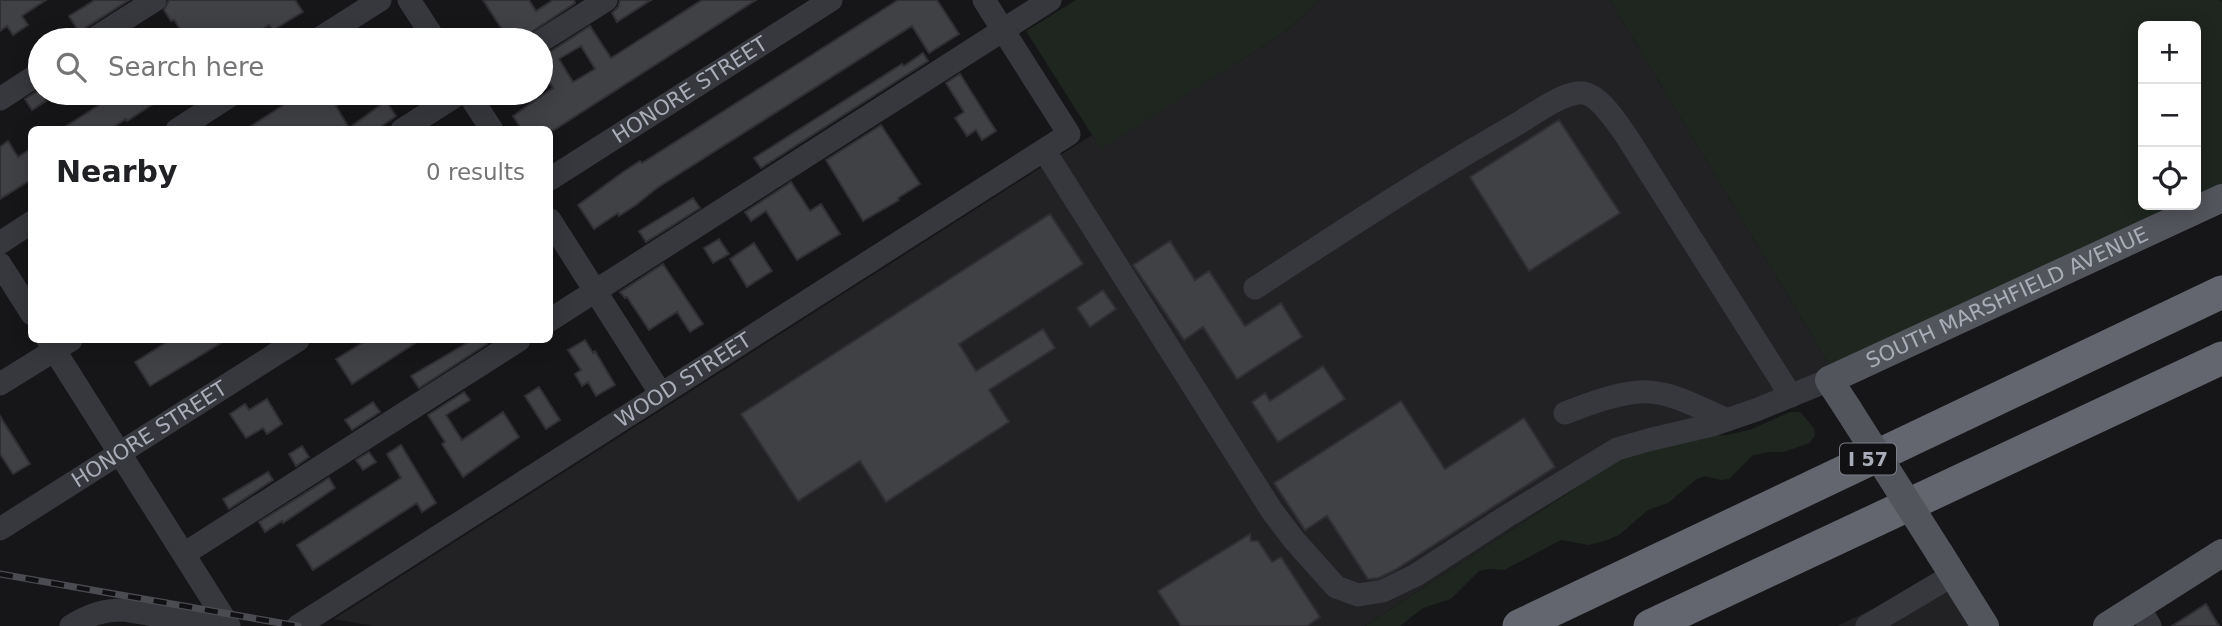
<!DOCTYPE html>
<meta charset="utf-8">
<style>
:root{--surface:#fff;--page:#f6f6f6;--text:#202124;--muted:#757577;--line:#e0e0e0}
body{margin:0;font-family:"DejaVu Sans",sans-serif;background:var(--page);color:var(--text)}
.controls{position:absolute;right:21px;top:21px;display:grid;overflow:hidden;border-radius:10px;box-shadow:0 4px 18px #0003}
.controls button{width:63px;height:63px;display:grid;place-items:center;padding:0;border:0;border-bottom:2px solid var(--line);background:var(--surface);color:var(--text);font:35px sans-serif}
.list{margin:0;padding:0;list-style:none}
h2{display:flex;justify-content:space-between;align-items:center;height:91px;margin:0;padding:0 28px;font-size:30px}
h2 small{font-size:23px;font-weight:400;color:var(--muted)}
.icon{flex:none;width:38px;height:38px;fill:none;stroke:currentColor;stroke-width:2;stroke-linecap:round;stroke-linejoin:round}
.map{position:relative;flex:none;width:2222px;height:626px;overflow:hidden}
.search{position:absolute;background:var(--surface);box-shadow:0 4px 18px #0003;left:28px;top:28px;width:525px;height:77px;display:flex;align-items:center;gap:18px;box-sizing:border-box;padding:0 24px;border-radius:38px;color:var(--muted);font-size:26px}
.panel{position:absolute;background:var(--surface);box-shadow:0 4px 18px #0003;left:28px;top:126px;width:525px;height:217px;border-radius:10px}
.map>svg:first-child{display:block}
.built{fill:#222225}
.green{fill:#1e261f}
.building{fill:#404145;stroke:#303034;stroke-width:2;fill-rule:evenodd}
.lines{fill:none;stroke-linecap:round;stroke-linejoin:round}
.minor{stroke:#37383d;stroke-width:23}
.major{stroke:#53555c;stroke-width:28}
.highway{stroke:#63666e;stroke-width:33}
.rail-casing{stroke:#4a4c52;stroke-width:7}
.rail{stroke:#111113;stroke-width:4.5;stroke-dasharray:13;stroke-linecap:butt}
.major-bridge{stroke:#53555c;stroke-width:28}
.labels{text-anchor:middle;stroke-width:5;stroke-linejoin:round;paint-order:stroke}
.shield{fill:#111113;stroke:#7b7e86;stroke-width:2}
.shield-label{font-size:19px;font-weight:bold;fill:#a8adb8}
.street-label{font-size:21px;fill:#a8adb8;stroke:#111113}
</style>
<div class="map">
<svg width="2222" height="626" viewBox="0 0 2222 626">
<rect width="100%" height="100%" fill="#161618"/>
<path class="built" d="M 1319,0 L 1610,0 L 1831,367 L 1616,461 L 1365,626 L 374,626 L 334,619 L 1092,135 L 1101,148 L 1285,32 Z
M 1942,576 L 1973,626 L 1837,626 Z"/>
<path class="green" d="M 1076,0 L 1319,0 L 1285,32 L 1101,149 L 1026,31 Z
M 1610,0 L 2220,0 L 2222,3 L 2222,185 L 2196,195 L 2196,26 L 2143,26 L 2143,205 L 2173,205 L 1831,367 Z
M 1790,412 L 1800,412 L 1814,428 L 1815,436 L 1809,443 L 1784,452 L 1770,452 L 1753,455 L 1729,479 L 1721,480 L 1705,476 L 1697,479 L 1668,503 L 1648,510 L 1619,535 L 1605,541 L 1588,545 L 1561,540 L 1504,570 L 1489,569 L 1479,571 L 1451,599 L 1423,608 L 1400,626 L 1365,626 L 1617,461 L 1696,436 L 1727,435 L 1752,429 Z"/>
<path class="building" d="M 0,0 L 46,0 L 22,16 L 28,25 L 13,35 L 7,26 L 0,31 Z
M 95,0 L 129,0 L 79,32 L 69,16 Z
M 169,0 L 295,0 L 303,12 L 273,30 L 269,25 L 246,40 L 187,40 L 174,20 L 171,21 L 164,10 Z
M 483,0 L 529,0 L 536,11 L 553,0 L 574,0 L 575,3 L 530,33 L 517,40 L 509,40 Z
M 620,0 L 651,0 L 617,22 L 612,13 L 618,7 Z
M 702,0 L 756,0 L 554,130 L 522,130 L 513,116 L 553,88 L 541,69 L 541,55 L 548,53 L 590,26 L 611,58 ZM 581,46 L 595,69 L 573,82 L 559,59 Z
M 898,0 L 937,0 L 959,34 L 929,53 L 912,26 L 657,188 L 636,205 L 619,216 L 618,213 L 594,229 L 578,205 L 623,172 L 640,161 L 642,163 Z
M 923,53 L 928,61 L 761,168 L 754,158 L 902,64 L 904,66 Z
M 960,74 L 996,131 L 982,140 L 976,130 L 967,136 L 955,118 L 964,112 L 946,83 Z
M 39,90 L 46,101 L 32,110 L 25,99 Z
M 118,93 L 170,93 L 127,121 L 126,119 L 109,130 L 60,130 Z
M 302,93 L 357,93 L 336,106 L 349,128 L 386,101 L 396,116 L 376,130 L 245,130 Z
M 1559,120 L 1620,213 L 1529,271 L 1470,177 Z
M 881,125 L 920,184 L 898,198 L 899,200 L 863,221 L 826,160 Z
M 8,141 L 18,157 L 32,148 L 32,179 L 0,199 L 0,147 Z
M 791,182 L 810,211 L 821,204 L 840,234 L 797,260 L 766,211 L 751,221 L 745,212 Z
M 693,198 L 700,208 L 646,242 L 639,231 Z
M 1050,214 L 1083,264 L 959,344 L 976,371 L 1043,329 L 1055,348 L 989,390 L 1009,422 L 886,502 L 860,461 L 798,501 L 741,414 Z
M 719,239 L 729,254 L 713,263 L 704,248 Z
M 1170,241 L 1195,280 L 1209,271 L 1245,326 L 1281,303 L 1302,337 L 1237,379 L 1203,327 L 1184,340 L 1133,265 Z
M 754,243 L 772,271 L 747,287 L 730,259 Z
M 663,264 L 703,324 L 690,332 L 677,312 L 649,330 L 627,297 L 625,298 L 620,292 Z
M 1103,290 L 1116,309 L 1090,327 L 1077,308 Z
M 170,340 L 226,340 L 150,386 L 135,362 Z
M 367,340 L 420,340 L 352,384 L 336,359 Z
M 472,340 L 485,340 L 487,344 L 419,388 L 411,376 Z
M 585,340 L 593,353 L 595,351 L 615,385 L 596,396 L 588,382 L 582,386 L 575,374 L 581,370 L 568,350 Z
M 1323,366 L 1345,399 L 1278,442 L 1252,402 L 1265,393 L 1270,401 Z
M 539,387 L 560,420 L 546,429 L 525,396 Z
M 464,392 L 470,400 L 446,415 L 462,440 L 503,412 L 519,437 L 463,477 L 442,444 L 445,442 L 428,415 Z
M 267,399 L 282,424 L 267,434 L 263,428 L 246,438 L 230,414 L 245,404 L 249,410 Z
M 1401,401 L 1445,469 L 1524,418 L 1555,467 L 1395,570 L 1379,578 L 1368,579 L 1327,516 L 1305,530 L 1274,483 Z
M 373,402 L 380,412 L 352,430 L 345,420 Z
M 0,416 L 30,464 L 13,474 L 0,454 Z
M 401,445 L 436,503 L 422,512 L 417,503 L 313,570 L 297,545 L 401,478 L 387,454 Z
M 302,446 L 309,457 L 296,466 L 289,454 Z
M 369,452 L 376,462 L 363,470 L 356,460 Z
M 268,472 L 273,480 L 229,509 L 223,499 Z
M 329,478 L 335,488 L 283,523 L 282,521 L 265,532 L 259,522 Z
M 1250,534 L 1251,541 L 1258,541 L 1272,562 L 1281,557 L 1320,617 L 1307,626 L 1181,626 L 1158,591 Z
M 2206,604 L 2219,626 L 2172,626 Z"/>
<g class="lines">
<g class="minor">
<path d="M 409,0 L 435,40"/>
<path d="M 92,40 L 155,0"/>
<path d="M 317,40 L 380,0"/>
<path d="M 541,41 L 606,0"/>
<path d="M 468,93 L 492,130"/>
<path d="M 0,99 L 40,73"/>
<path d="M 177,130 L 234,93"/>
<path d="M 402,130 L 460,93"/>
<path d="M 1044,150 L 1272,511 L 1294,540 L 1336,587 L 1358,595 L 1383,591 L 1416,575 L 1507,516 L 1617,449 L 1648,440 L 1712,425 L 1756,410 L 1829,380"/>
<path id="s1" d="M 550,179 L 831,0"/>
<path d="M 550,220 L 661,394"/>
<path d="M 0,243 L 32,222"/>
<path d="M 0,264 L 32,314"/>
<path d="M 1255,288 C 1338,234 1421,179 1507,130 C 1526,120 1557,95 1578,93 C 1597,90 1617,123 1627,137 L 1791,396"/>
<path d="M 550,320 L 1050,0"/>
<path d="M 48,340 L 229,626"/>
<path d="M 0,384 L 71,340"/>
<path d="M 1565,413 C 1589,404 1614,394 1639,392 C 1670,390 1700,408 1727,420"/>
<path id="s2" d="M 0,529 L 298,340"/>
<path d="M 184,554 L 519,340"/>
<path d="M 2138,606 L 2150,626"/>
<path d="M 71,626 C 88,615 103,610 123,610 L 224,626"/>
<path id="s3" d="M 298,626 L 1069,134 L 984,0"/>
<path d="M 1867,626 L 1953,575"/>
</g>
<g class="major">
<path id="s4" d="M 1848,409 L 1829,380 L 2222,198"/>
<path d="M 1940,554 L 1985,626"/>
<path d="M 2107,626 L 2222,553"/>
</g>
<path class="highway" d="M 1519,626 L 2222,292
M 1650,626 L 2222,358"/>
<g class="rail-casing">
<path id="rail" d="M 0,574 L 298,626"/>
</g>
<use href="#rail" class="rail"/>
<path class="major-bridge" d="M 1848,409 L 1940,554"/>
</g>
<g class="labels">
<rect class="shield" x="1840" y="443.5" width="56" height="31" rx="5"/>
<g class="shield-label">
<text x="1868" y="466">I 57</text>
</g>
<g class="street-label">
<text dy="7" stroke="none"><textPath href="#s1" startOffset="166">HONORE STREET</textPath></text>
<text dy="7" stroke="none"><textPath href="#s4" startOffset="231">SOUTH MARSHFIELD AVENUE</textPath></text>
<text dy="7" stroke="none"><textPath href="#s3" startOffset="457">WOOD STREET</textPath></text>
<text dy="7" stroke="none"><textPath href="#s2" startOffset="177">HONORE STREET</textPath></text>
</g>
</g>
</svg>
<div class="controls">
<button>+</button>
<button>−</button>
<button><svg class="icon" aria-label="locate" viewBox="0 0 24 24"><circle cx="12" cy="12" r="6"/><path d="M12 2v4M12 18v4M2 12h4M18 12h4"/></svg></button>
</div>
<div class="search"><svg class="icon" aria-label="search" viewBox="0 0 24 24"><circle cx="10" cy="10" r="6"/><path d="M15 15l6 6"/></svg>Search here</div>
<section class="panel">
<h2>Nearby<small>0 results</small></h2>
<ul class="list">
</ul>
</section>
</div>
